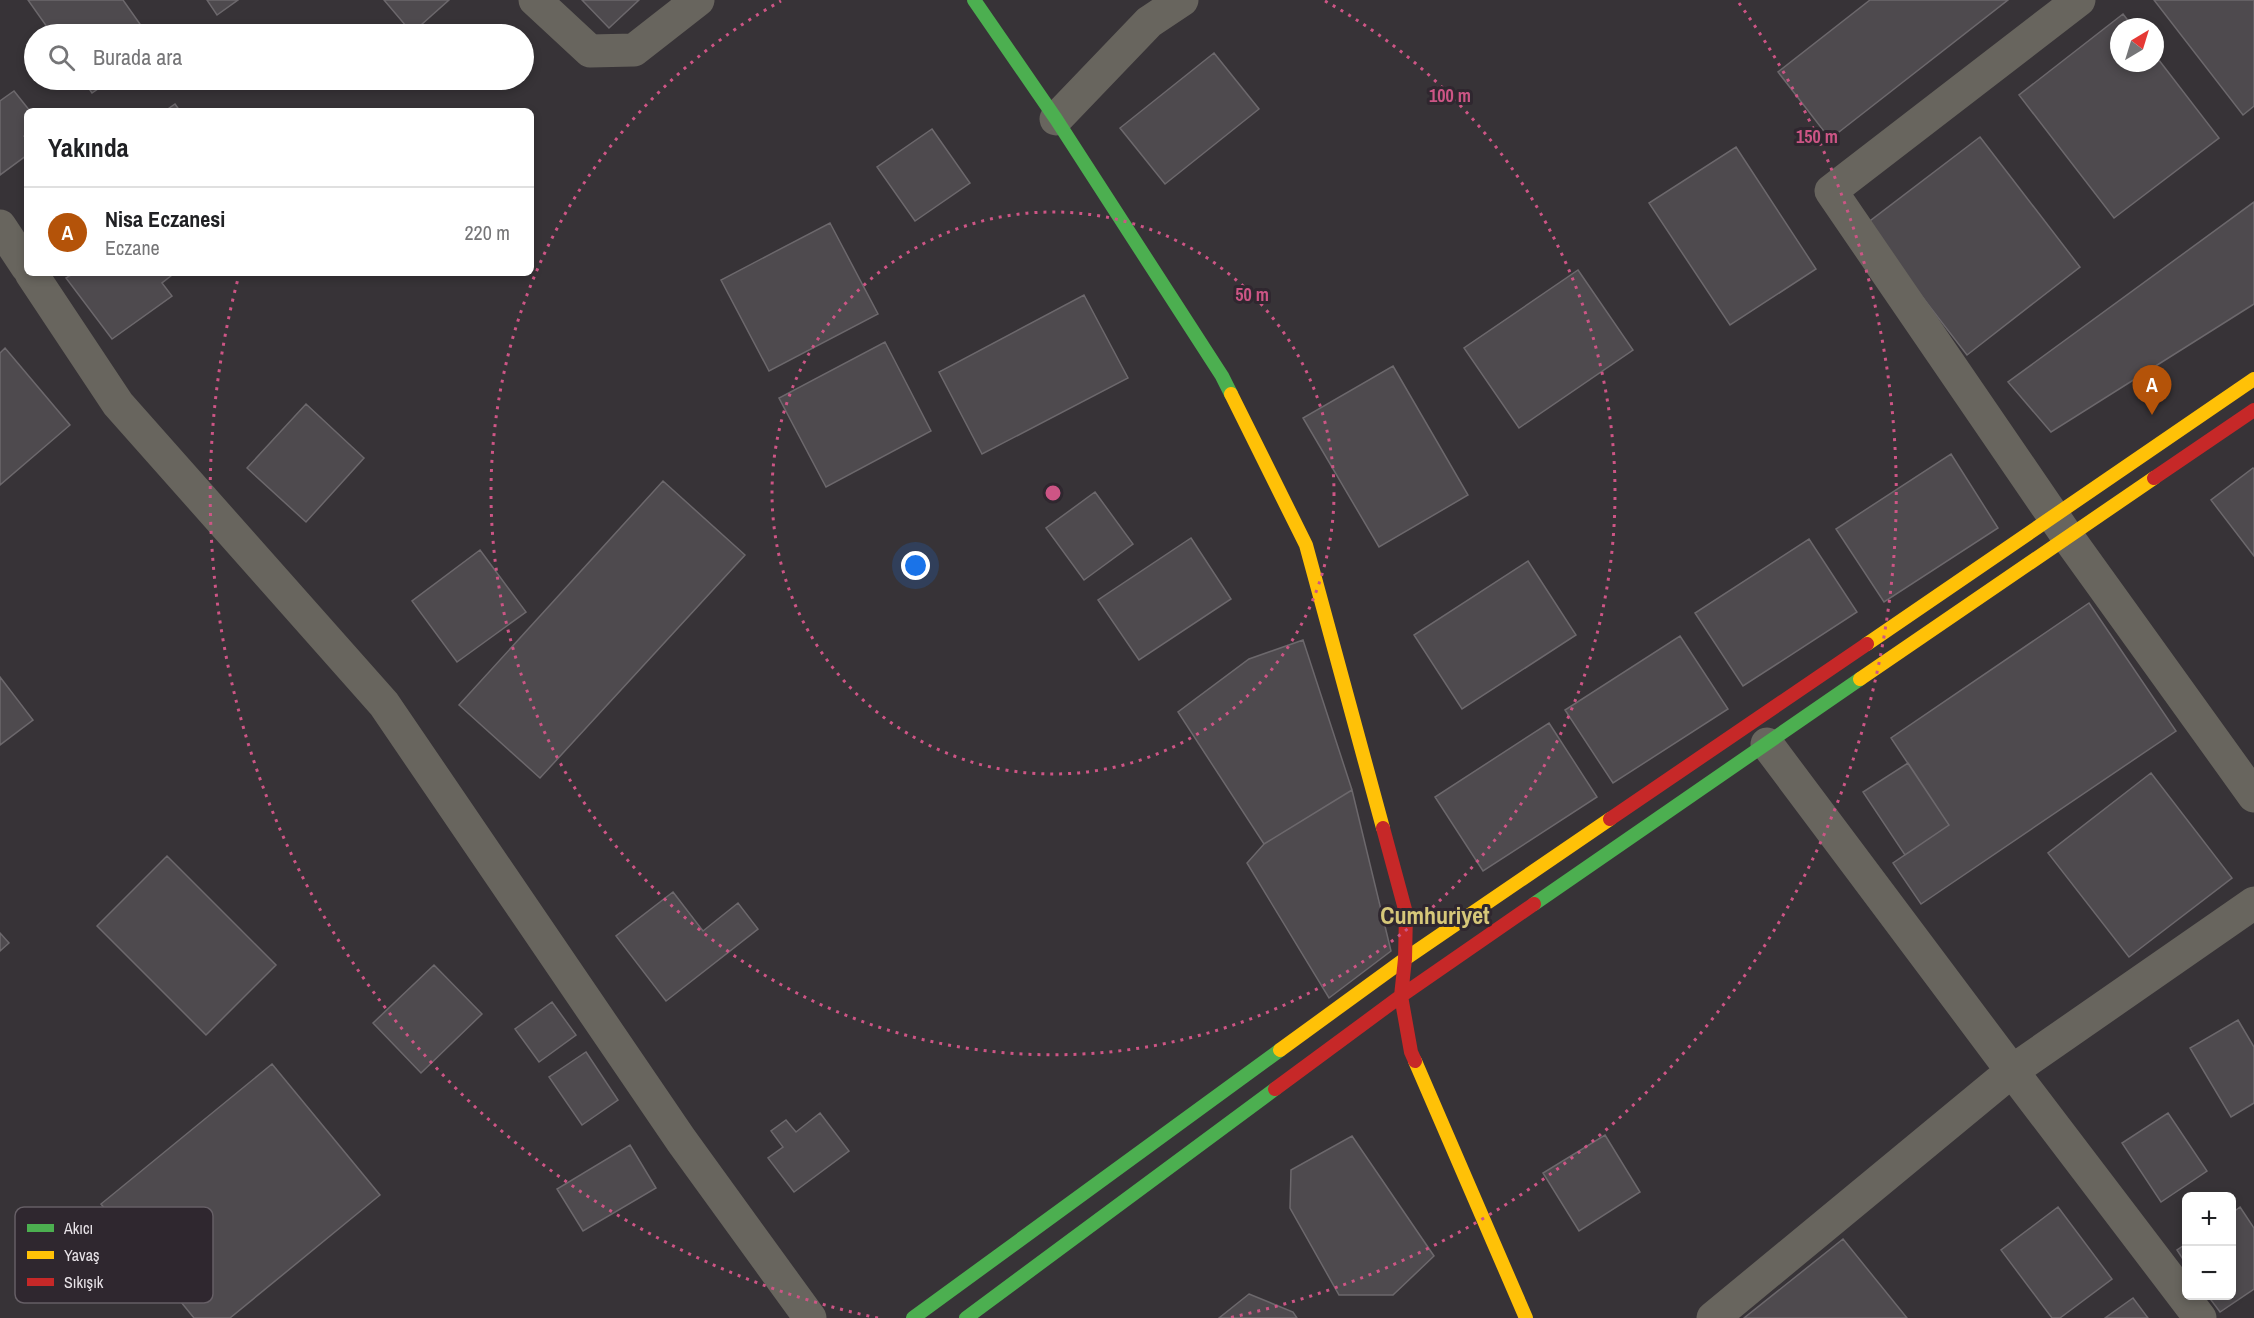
<!DOCTYPE html>
<html lang="tr">
<meta charset="utf-8">
<style>
:root{--surface:#fff;--page:#f6f6f6;--text:#202124;--muted:#757577;--line:#e0e0e0;--accent:#b45309}
body{margin:0;font-family:"Archivo Narrow",sans-serif;background:var(--page);color:var(--text)}
.controls{position:absolute;right:18px;bottom:18px;display:grid;overflow:hidden;border-radius:9px;box-shadow:0 3px 9px #0003}
.controls button{width:54px;height:54px;display:grid;place-items:center;padding:0;border:0;border-bottom:2px solid var(--line);background:var(--surface);color:var(--text);font:30px sans-serif}
.compass{position:absolute;left:2110px;top:18px;width:54px;height:54px;border-radius:50%;background:var(--surface);box-shadow:0 3px 9px #0003;rotate:38deg}
.you{position:absolute;left:916px;top:566px;width:21px;height:21px;margin:-15px;border:4px solid #fff;border-radius:50%;background:#1a73e8;box-shadow:0 0 0 9px #1a73e833}
.badge{display:grid;place-items:center;width:39px;height:39px;border-radius:50%;background:var(--accent);color:#fff;font-size:20px;font-weight:700}
.pin{position:absolute;translate:-50% -50px;filter:drop-shadow(0 2px 3px #0008)}
.pin::after{content:'';position:absolute;top:32px;width:21px;height:18px;background:inherit;clip-path:polygon(0 0,100% 0,50% 100%)}
.list{margin:0;padding:0;list-style:none}
h2{display:flex;justify-content:space-between;align-items:center;height:78px;margin:0;padding:0 24px;font-size:26px}
h2 small{font-size:20px;font-weight:400;color:var(--muted)}
.list li{display:grid;grid-template-columns:39px 1fr auto;gap:18px;align-items:center;box-sizing:border-box;height:90px;padding:0 24px;border-top:2px solid var(--line)}
.list b{display:block;font-size:22px;white-space:nowrap}
.list p{margin:0;font-size:20px;white-space:nowrap;color:var(--muted)}
.list em{font-size:20px;font-style:normal;color:var(--muted)}
.icon{flex:none;width:33px;height:33px;fill:none;stroke:currentColor;stroke-width:2;stroke-linecap:round;stroke-linejoin:round}
.map{position:relative;flex:none;width:2254px;height:1318px;overflow:hidden}
.search{position:absolute;background:var(--surface);box-shadow:0 3px 9px #0003;left:24px;top:24px;width:510px;height:66px;display:flex;align-items:center;gap:15px;box-sizing:border-box;padding:0 21px;border-radius:33px;color:var(--muted);font-size:22px}
.panel{position:absolute;background:var(--surface);box-shadow:0 3px 9px #0003;left:24px;top:108px;width:510px;height:168px;border-radius:9px}
.map>svg:first-child{display:block}
.building{fill:#4e4a4e;stroke:#6c686c;stroke-width:1.5}
.lines{fill:none;stroke-linecap:round;stroke-linejoin:round}
.street{stroke:#68655e;stroke-width:33}
.fast{stroke:#4caf50;stroke-width:14}
.slow{stroke:#ffc107;stroke-width:14}
.jam{stroke:#c62828;stroke-width:14}
.ring{fill:none;stroke:#cd5585;stroke-width:3;stroke-dasharray:3 6}
.labels{text-anchor:middle;stroke-width:6;stroke-linejoin:round;paint-order:stroke}
.district-label{font-size:24px;font-weight:bold;fill:#d6c779;stroke:#2f272f}
.key{fill:#2f272f;stroke:#665f66;stroke-width:1.5}
.key-label{font-size:16px;fill:#e8e3e8}
.centre{fill:#cd5585;stroke:#2f272f;stroke-width:3}
.ring-label{font-size:18px;text-anchor:middle;font-weight:bold;fill:#cd5585;stroke:#2f272f;stroke-width:6;stroke-linejoin:round;paint-order:stroke}
</style>
<div class="map">
<svg width="2254" height="1318" viewBox="0 0 2254 1318">
<rect width="100%" height="100%" fill="#373337"/>
<path class="building" d="M 28,0 L 123,0 L 147,34 L 52,34 Z
M 207,0 L 238,0 L 217,15 Z
M 384,0 L 449,0 L 412,33 Z
M 582,0 L 639,0 L 609,28 Z
M 1870,0 L 2008,0 L 1830,139 L 1778,72 Z
M 2154,0 L 2254,0 L 2254,106 L 2243,115 Z
M 2123,14 L 2133,27 L 2119,27 L 2119,63 L 2155,63 L 2155,55 L 2219,138 L 2114,218 L 2019,95 Z
M 1214,53 L 1259,109 L 1165,184 L 1120,128 Z
M 83,80 L 111,80 L 92,93 Z
M 14,91 L 30,111 L 27,111 L 27,134 L 24,136 L 27,139 L 27,155 L 0,175 L 0,101 Z
M 175,104 L 180,111 L 165,111 Z
M 932,129 L 970,183 L 915,221 L 877,167 Z
M 1980,137 L 2080,267 L 1967,355 L 1866,224 Z
M 1736,147 L 1816,269 L 1730,325 L 1649,203 Z
M 2254,202 L 2254,304 L 2051,432 L 2008,382 Z
M 830,223 L 878,314 L 769,371 L 721,280 Z
M 1578,270 L 1633,350 L 1519,428 L 1464,348 Z
M 74,273 L 171,273 L 172,275 L 162,283 L 172,296 L 112,339 L 66,278 Z
M 1084,295 L 1128,378 L 982,454 L 939,372 Z
M 885,342 L 931,431 L 826,487 L 779,398 Z
M 5,348 L 70,425 L 0,485 L 0,353 Z
M 1393,366 L 1468,495 L 1379,547 L 1303,418 Z
M 306,404 L 364,458 L 306,522 L 247,468 Z
M 1951,454 L 1998,528 L 1884,602 L 1836,529 Z
M 2253,468 L 2254,469 L 2254,556 L 2211,500 Z
M 663,481 L 745,555 L 540,778 L 459,705 Z
M 1095,492 L 1133,544 L 1084,580 L 1046,528 Z
M 1191,538 L 1231,599 L 1139,660 L 1098,600 Z
M 1809,539 L 1857,612 L 1743,686 L 1695,613 Z
M 480,550 L 526,612 L 457,662 L 412,601 Z
M 1528,561 L 1576,635 L 1462,709 L 1414,635 Z
M 2089,603 L 2176,731 L 1921,904 L 1893,863 L 1949,825 L 1891,738 Z
M 1680,636 L 1728,709 L 1613,783 L 1565,710 Z
M 1303,640 L 1352,790 L 1264,844 L 1178,712 L 1249,659 Z
M 0,677 L 33,720 L 0,745 Z
M 1549,723 L 1597,797 L 1483,871 L 1435,797 Z
M 1908,763 L 1949,825 L 1905,855 L 1863,792 Z
M 2151,773 L 2232,878 L 2129,957 L 2048,853 Z
M 1352,790 L 1391,951 L 1329,998 L 1247,863 L 1264,844 Z
M 167,856 L 276,965 L 206,1035 L 97,926 Z
M 673,892 L 703,931 L 738,903 L 758,929 L 666,1001 L 616,936 Z
M 0,933 L 9,943 L 0,951 Z
M 434,965 L 482,1014 L 421,1073 L 373,1023 Z
M 552,1002 L 576,1035 L 539,1062 L 515,1029 Z
M 2238,1020 L 2254,1047 L 2254,1103 L 2231,1117 L 2190,1048 Z
M 586,1052 L 618,1100 L 582,1125 L 549,1077 Z
M 272,1064 L 380,1195 L 230,1318 L 194,1318 L 101,1204 Z
M 820,1113 L 849,1151 L 794,1192 L 768,1158 L 783,1147 L 771,1131 L 786,1120 L 796,1132 Z
M 2168,1113 L 2207,1171 L 2161,1202 L 2122,1143 Z
M 1605,1135 L 1640,1192 L 1579,1231 L 1543,1173 Z
M 1352,1136 L 1434,1256 L 1393,1295 L 1339,1295 L 1290,1208 L 1291,1170 Z
M 630,1145 L 656,1188 L 583,1231 L 557,1189 Z
M 2058,1207 L 2112,1279 L 2060,1318 L 2052,1318 L 2001,1250 Z
M 2240,1207 L 2254,1228 L 2254,1289 L 2220,1312 L 2208,1296 L 2232,1296 L 2232,1213 Z
M 1843,1239 L 1907,1318 L 1744,1318 Z
M 2186,1244 L 2186,1264 L 2177,1250 Z
M 1249,1294 L 1293,1312 L 1297,1318 L 1219,1318 Z
M 2133,1298 L 2148,1318 L 2105,1318 Z"/>
<g class="lines">
<path class="street" d="M 535,0 L 590,51 L 634,50 L 698,0
M 2079,0 L 1831,191 L 2067,536 L 2254,796
M 1056,119 L 1149,22 L 1182,0
M 0,226 L 27,267
M 31,273 L 118,404 L 384,704 L 681,1140 L 810,1318
M 1713,1318 L 2012,1071 L 1767,744
M 2200,1318 L 2012,1071 L 2254,903"/>
<path class="fast" d="M 974,0 L 1056,119 L 1222,376 L 1231,394
M 1534,904 L 1860,679
M 913,1318 L 1280,1050
M 966,1318 L 1275,1089"/>
<path class="slow" d="M 1231,394 L 1306,545 L 1383,828
M 1867,644 L 2254,379
M 1860,679 L 2154,478
M 1280,1050 L 1405,959 L 1610,819
M 1415,1061 L 1526,1318"/>
<path class="jam" d="M 2154,478 L 2254,410
M 1610,819 L 1867,644
M 1383,828 L 1406,913 L 1405,959 L 1401,996 L 1411,1052 L 1415,1061
M 1275,1089 L 1401,996 L 1534,904"/>
</g>
<g class="ring">
<circle cx="1053" cy="493" r="281"/>
<path d="M1325 1A562 562 0 1 1 781 1"/>
<path d="M878 1318A843 843 0 0 1 239 275M1739 3A843 843 0 0 1 1228 1318"/>
</g>
<g class="labels">
<g class="district-label">
<text x="1435" y="924">Cumhuriyet</text>
</g>
</g>
<rect x="15" y="1207" width="198" height="96" rx="9" class="key"/>
<rect x="27" y="1224" width="27" height="8" fill="#4caf50"/>
<rect x="27" y="1251" width="27" height="8" fill="#ffc107"/>
<rect x="27" y="1278" width="27" height="8" fill="#c62828"/>
<g class="key-label">
<text x="64" y="1234">Akıcı</text>
<text x="64" y="1261">Yavaş</text>
<text x="64" y="1288">Sıkışık</text>
</g>
<circle cx="1053" cy="493" r="9" class="centre"/>
<g class="ring-label">
<text x="1450" y="102">100 m</text>
<text x="1817" y="143">150 m</text>
<text x="1252" y="301">50 m</text>
</g>
</svg>
<div class="controls">
<button>+</button>
<button>−</button>
</div>
<svg class="compass" viewBox="-18 -18 36 36"><path d="M0-13l5 13h-10z" fill="#e53935"/><path d="M0 13l5-13h-10z" fill="#757577"/></svg>
<div class="you"></div>
<div class="pin badge" style="left:2152px;top:415px">A</div>
<div class="search"><svg class="icon" aria-label="search" viewBox="0 0 24 24"><circle cx="10" cy="10" r="6"/><path d="M15 15l6 6"/></svg>Burada ara</div>
<section class="panel">
<h2>Yakında<small></small></h2>
<ul class="list">
<li><span class="badge">A</span><div><b>Nisa Eczanesi</b><p>Eczane</p></div><em>220 m</em></li>
</ul>
</section>
</div>
